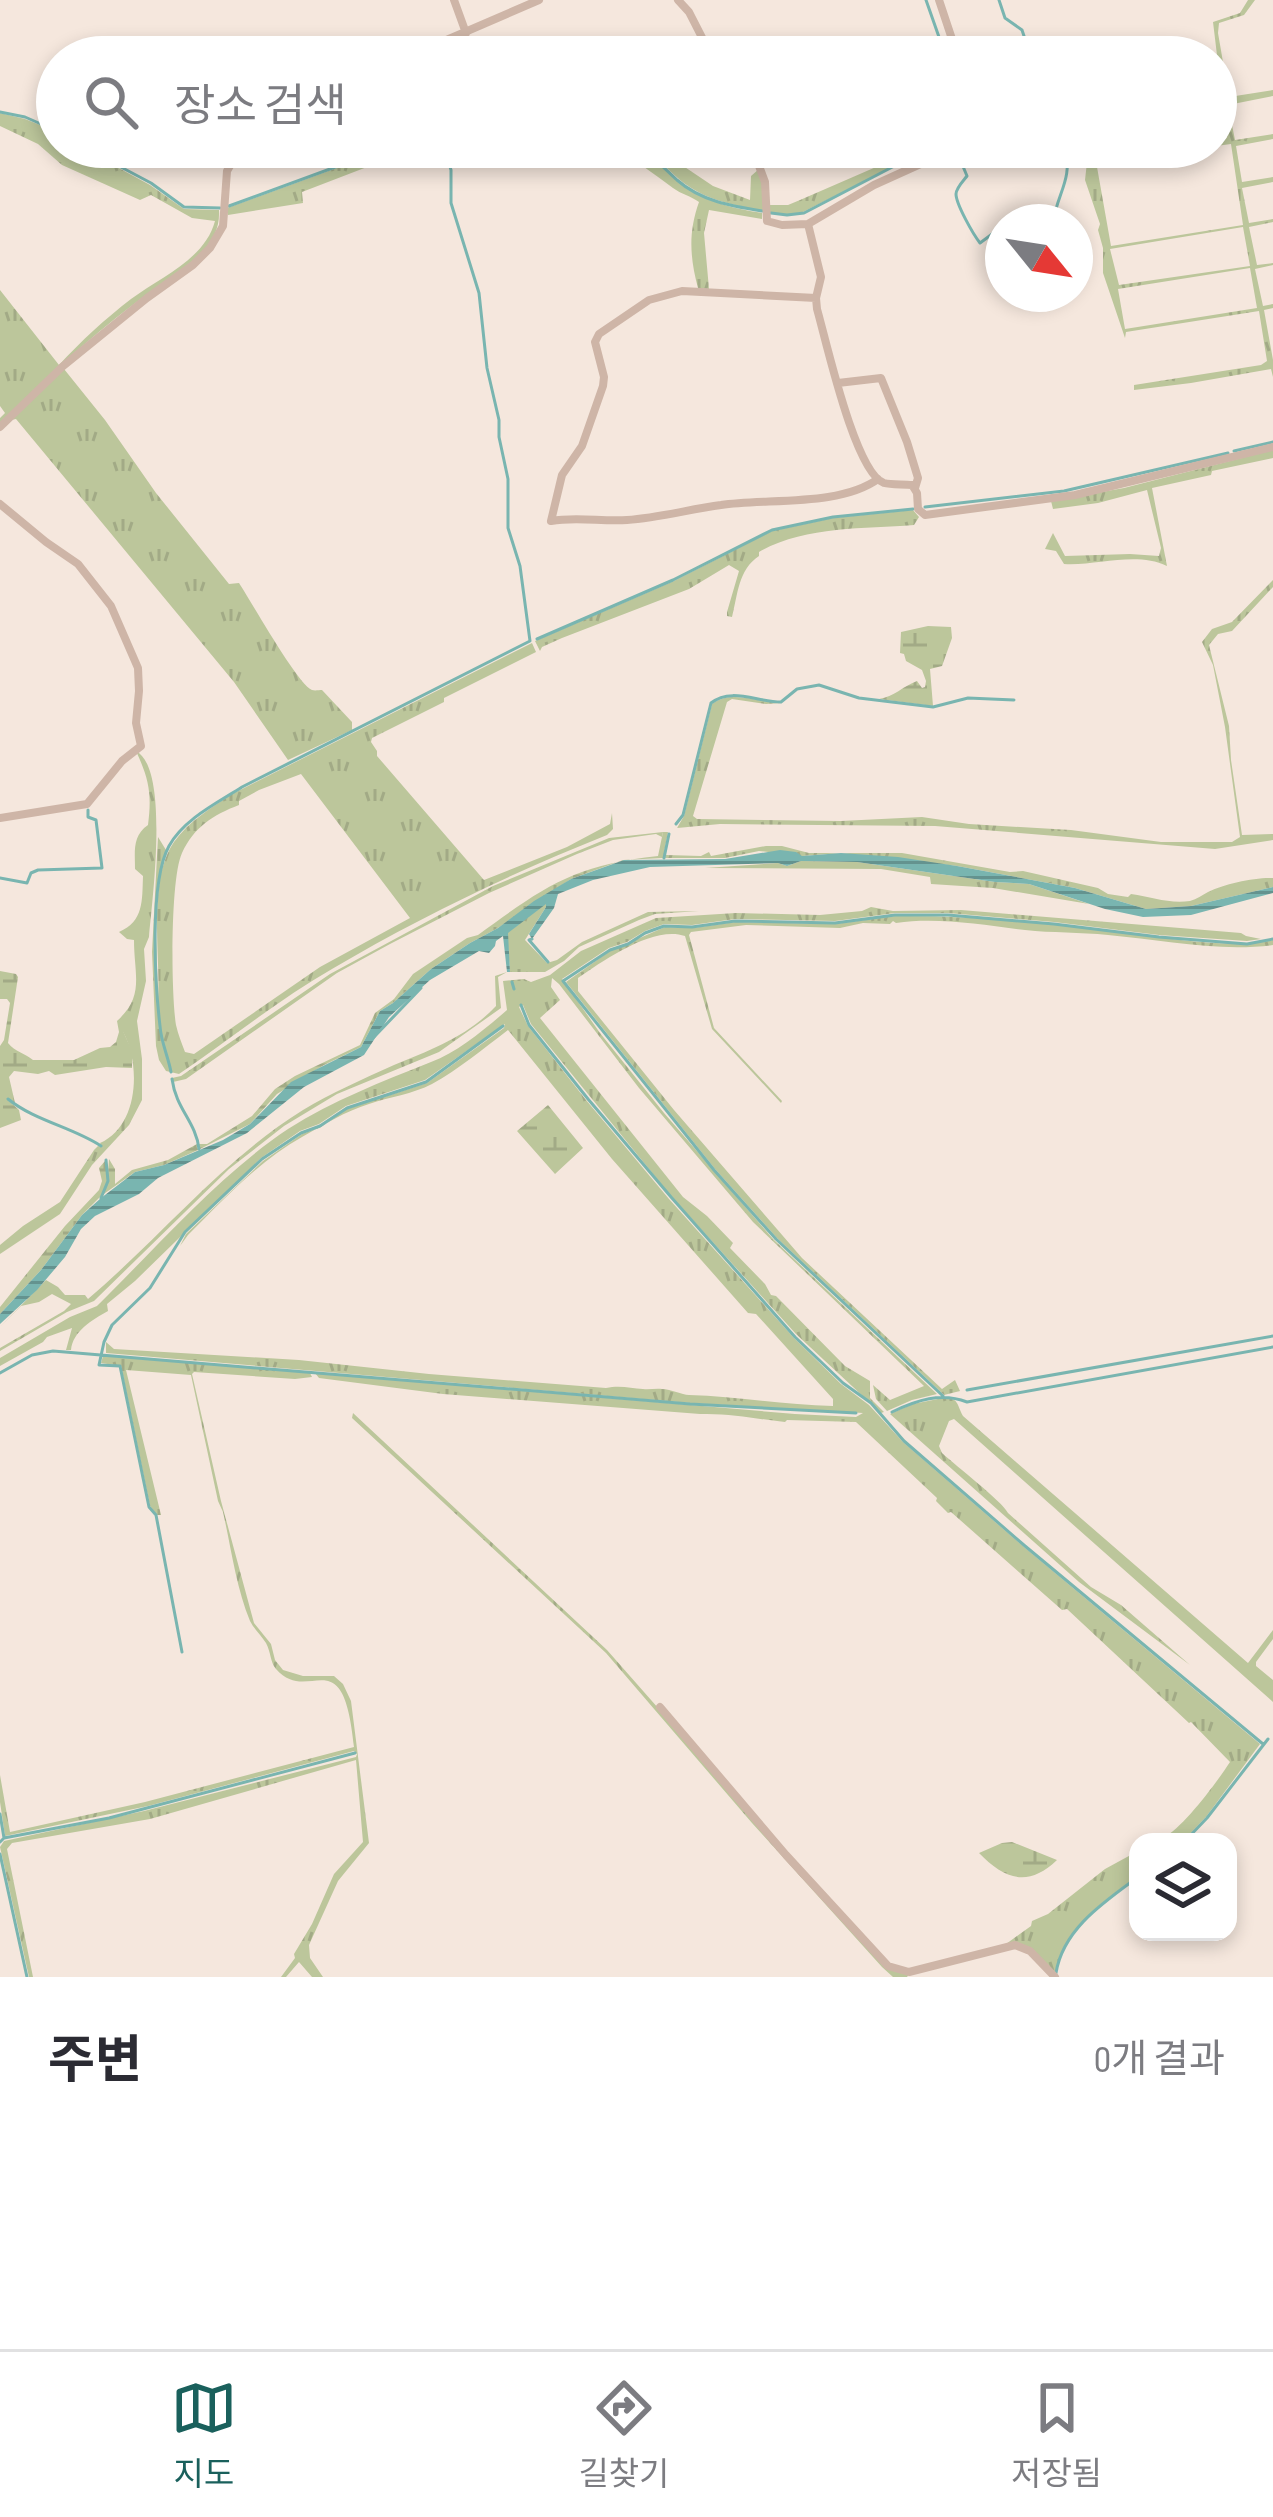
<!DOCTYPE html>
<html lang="ko">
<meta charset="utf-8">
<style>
:root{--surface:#fff;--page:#f2f2f3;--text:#2b2b33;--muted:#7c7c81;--line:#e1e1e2;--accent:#1a605c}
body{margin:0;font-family:"Sofia Sans Condensed","Noto Sans KR",sans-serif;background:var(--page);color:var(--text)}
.controls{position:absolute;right:36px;bottom:36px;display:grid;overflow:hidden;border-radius:24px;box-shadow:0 6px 18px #0003}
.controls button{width:108px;height:108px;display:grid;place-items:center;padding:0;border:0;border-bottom:3px solid var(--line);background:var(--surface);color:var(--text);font:60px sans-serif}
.compass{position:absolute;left:985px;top:204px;width:108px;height:108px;border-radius:50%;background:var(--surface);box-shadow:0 6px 18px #0003;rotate:120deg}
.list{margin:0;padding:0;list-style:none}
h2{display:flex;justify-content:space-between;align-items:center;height:156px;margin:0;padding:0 48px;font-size:51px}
h2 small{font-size:39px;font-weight:400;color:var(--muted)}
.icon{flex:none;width:66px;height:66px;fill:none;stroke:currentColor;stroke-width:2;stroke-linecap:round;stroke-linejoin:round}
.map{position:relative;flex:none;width:1273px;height:1977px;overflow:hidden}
.search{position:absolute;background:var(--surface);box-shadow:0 6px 18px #0003;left:36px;right:36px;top:36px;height:132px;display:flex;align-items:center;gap:30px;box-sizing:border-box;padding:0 42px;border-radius:66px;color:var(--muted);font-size:45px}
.sheet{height:372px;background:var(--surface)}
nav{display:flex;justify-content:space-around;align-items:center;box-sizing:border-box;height:168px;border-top:3px solid var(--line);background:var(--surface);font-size:33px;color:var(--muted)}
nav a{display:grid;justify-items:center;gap:6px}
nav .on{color:var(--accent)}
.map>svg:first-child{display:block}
.grass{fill:url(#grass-tufts);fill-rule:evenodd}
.wetland{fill:url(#wetland-marsh)}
.water{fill:url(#water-rules)}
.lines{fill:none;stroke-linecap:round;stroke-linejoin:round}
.stream{stroke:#79b5b0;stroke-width:3}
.street{stroke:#ceb5a7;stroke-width:8}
</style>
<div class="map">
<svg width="1273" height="1977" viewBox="0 0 1273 1977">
<defs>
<pattern id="grass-tufts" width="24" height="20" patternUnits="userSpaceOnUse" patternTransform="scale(3)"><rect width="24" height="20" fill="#bcc69b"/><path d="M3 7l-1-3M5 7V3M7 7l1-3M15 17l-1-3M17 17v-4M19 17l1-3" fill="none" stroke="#a2aa86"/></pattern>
<pattern id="wetland-marsh" width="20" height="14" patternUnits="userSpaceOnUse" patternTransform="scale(3)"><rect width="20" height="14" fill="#bcc69b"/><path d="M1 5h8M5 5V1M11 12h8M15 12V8" fill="none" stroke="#a2aa86"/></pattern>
<pattern id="water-rules" width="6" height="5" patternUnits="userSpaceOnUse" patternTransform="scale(3)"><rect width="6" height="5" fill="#79b5b0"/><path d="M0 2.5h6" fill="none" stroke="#64938f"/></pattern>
</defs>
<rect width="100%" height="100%" fill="#f5e7dd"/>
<path class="grass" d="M 1248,0 L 1255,0 L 1244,15 L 1219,23 L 1218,33 L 1229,97 L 1273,90 L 1273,96 L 1228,105 L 1235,140 L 1273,134 L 1273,139 L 1236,146 L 1242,182 L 1273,177 L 1273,182 L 1242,188 L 1249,223 L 1273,219 L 1273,222 L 1249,227 L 1257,265 L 1273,263 L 1273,265 L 1255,269 L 1263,306 L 1273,304 L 1273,308 L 1264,310 L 1273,360 L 1273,377 L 1271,369 L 1191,383 L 1134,390 L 1134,385 L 1261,365 L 1267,361 L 1259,311 L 1126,332 L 1125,338 L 1103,273 L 1103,248 L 1098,230 L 1100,224 L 1085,180 L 1087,162 L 1083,147 L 1094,147 L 1098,162 L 1184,147 L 1212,147 L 1097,167 L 1111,246 L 1243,225 L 1231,144 L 1216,146 L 1216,141 L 1227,138 L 1213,22 L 1240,13 ZM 1243,227 L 1250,266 L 1119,285 L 1110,249 ZM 1250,268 L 1257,308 L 1125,329 L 1118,289 Z
M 0,113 L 25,119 L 55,131 L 57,147 L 80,147 L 150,185 L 184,209 L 219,210 C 220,227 213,241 202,253 C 184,273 156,287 134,304 C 86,340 43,381 0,423 L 0,418 L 5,413 L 0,406 L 0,290 L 59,365 C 81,341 105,319 131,299 C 161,277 205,259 215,221 L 192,218 L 151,195 L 140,200 L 62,165 L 38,144 L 0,126 Z
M 394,147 L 419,147 L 302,192 L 303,203 L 228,215 L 227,208 Z
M 615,147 C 622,147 629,145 635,147 C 657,153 669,178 688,189 C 715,204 732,208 762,213 L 762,219 L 709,210 L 704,233 L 709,289 L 698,288 C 690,258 688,233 699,202 C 691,196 681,194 673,188 C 654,174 635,160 615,147 Z
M 642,147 L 655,147 L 713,186 L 750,200 L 751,176 L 759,169 L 763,179 L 765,211 C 734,205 706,201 680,180 C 667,169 656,157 642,147 Z
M 922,147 L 946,147 L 902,162 L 803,212 L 787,215 L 770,212 L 770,205 L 788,205 L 800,200 Z
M 64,369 L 105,420 L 156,493 L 229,584 L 239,583 C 251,601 298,685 312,690 C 315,691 319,690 322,690 L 352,722 L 352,730 L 288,760 L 234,682 L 16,419 L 11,420 Z
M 1273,450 L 1273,458 L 1212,471 L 1211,475 L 1152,488 L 1167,566 C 1136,551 1097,566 1064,564 L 1056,551 L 1045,549 L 1053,533 L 1065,556 L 1130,554 L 1159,556 L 1161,548 L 1147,490 L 1098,503 L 1053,509 L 1051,501 L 1124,488 Z
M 913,510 L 919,517 L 914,525 C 864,529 804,526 759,552 L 759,556 C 738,570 738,594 732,617 L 727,616 L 727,612 L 739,571 L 729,565 L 689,589 L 562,638 L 542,647 L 540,651 L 535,641 L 674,581 L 772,531 L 833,518 Z
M 1273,580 L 1273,587 L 1232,631 L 1218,634 L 1209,645 L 1229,726 L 1231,760 L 1242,835 L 1273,834 L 1273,840 L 1215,849 L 935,826 L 720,824 L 677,828 L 684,816 L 712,704 C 732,689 758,703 782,703 L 766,704 L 732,699 L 727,702 L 693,816 L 697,819 L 841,821 L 922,817 L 969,824 L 1071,830 L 1161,842 L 1232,842 L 1240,837 L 1225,727 L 1213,665 L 1202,642 L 1212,629 L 1232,622 Z
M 532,643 L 536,652 L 444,698 L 444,702 L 372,738 L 371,742 L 377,751 L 377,756 L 484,880 L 567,847 L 610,824 L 612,813 L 613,829 L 607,835 C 512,873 420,917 332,969 C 278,1000 229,1040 179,1074 L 166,1071 L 159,1060 L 156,1046 L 152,952 L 158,837 L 166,850 L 155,904 L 158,1000 C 161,956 147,881 174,842 C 189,821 211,808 232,794 ZM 301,774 L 410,918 L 320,967 L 194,1054 L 185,1052 C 182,1044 178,1034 176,1025 C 171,995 170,879 182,853 C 194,827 213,815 239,805 L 239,801 L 259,790 Z
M 136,751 C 170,769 152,900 149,937 L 144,949 L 146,981 L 137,1021 L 142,1059 L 142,1100 L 129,1125 L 92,1165 L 60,1214 L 0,1254 L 0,1245 L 23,1226 L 60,1202 L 94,1150 L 98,1146 L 102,1147 L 100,1143 C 139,1126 141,1064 123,1032 L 119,1032 L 117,1021 C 145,996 134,975 134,940 L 127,939 L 119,932 C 144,921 142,901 143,876 L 135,869 C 135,852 132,836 148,825 C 152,794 149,779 136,751 Z
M 663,832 L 662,837 L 656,834 L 613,840 L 577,854 L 489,893 L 390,944 L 337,973 L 186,1079 L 173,1082 L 172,1078 L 181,1076 L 330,974 L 493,886 L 609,838 Z
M 766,846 L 782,846 L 809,853 L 902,853 L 1010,872 L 1023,871 L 1098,888 L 1108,894 L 1128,897 L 1131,894 C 1152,897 1169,904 1190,901 C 1197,899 1202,895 1208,892 C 1224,884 1255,877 1273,878 L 1273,887 L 1191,906 L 1146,909 L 1075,888 L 957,866 L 841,853 L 802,856 L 759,851 L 725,858 L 665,858 L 666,855 L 701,856 L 709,852 L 711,856 Z
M 801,861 L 857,862 L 995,882 L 1029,884 L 1089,904 L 993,888 L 931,884 L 930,877 L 881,869 L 705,868 L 778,863 L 787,866 Z
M 546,903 L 546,907 L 525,940 L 547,963 L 557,960 L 582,942 L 648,912 L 699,911 L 655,914 L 639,920 L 579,947 L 564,961 L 545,972 L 510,972 L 507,933 Z
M 871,907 L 893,911 L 961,910 L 1241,933 L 1246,936 L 1261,939 L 1247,941 L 1159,935 L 1054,922 L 948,913 L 895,913 L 835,921 L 735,919 L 692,925 L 664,924 L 645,931 L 627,942 L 609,948 L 562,979 L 600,1033 L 664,1113 L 774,1240 L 937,1394 L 912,1400 L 887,1411 L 876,1399 L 873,1385 L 890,1400 L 924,1386 L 753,1222 L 639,1088 L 559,984 L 552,978 L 551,987 L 560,1000 L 540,1018 L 683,1197 L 707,1216 L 733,1243 L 730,1248 L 765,1284 L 771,1295 L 776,1296 L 845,1366 L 870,1381 L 870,1398 L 884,1412 L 881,1413 L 796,1334 L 671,1196 L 531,1024 L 523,1005 L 519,1007 L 528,1026 L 586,1100 L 669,1199 L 794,1338 L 841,1384 L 869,1405 L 903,1442 L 1024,1547 L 1260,1744 L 1206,1817 L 1182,1842 L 1151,1842 L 1161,1835 L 1163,1838 C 1183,1828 1217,1782 1230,1762 L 1191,1722 L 1189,1723 L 1067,1609 L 1062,1610 L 951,1512 L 948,1513 L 936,1501 L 937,1498 L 856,1422 L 787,1420 L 785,1422 C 756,1419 730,1413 700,1414 L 443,1394 L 319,1378 L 315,1373 L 795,1414 L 856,1417 L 863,1413 L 690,1403 L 106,1353 L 106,1342 L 114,1349 L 299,1360 L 429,1374 L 606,1388 C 619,1385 631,1388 643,1389 C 649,1390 656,1388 662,1389 C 671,1389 682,1395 689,1395 C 735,1396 784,1405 833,1406 L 833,1399 L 756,1314 L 748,1313 L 612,1159 L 508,1030 C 483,1049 459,1069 432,1084 C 413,1094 389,1097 369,1104 C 346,1111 323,1125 302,1137 C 259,1161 223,1200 188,1235 L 180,1246 L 186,1234 L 263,1161 L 302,1134 L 321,1127 L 347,1109 L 427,1083 L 504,1028 L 505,1024 L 425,1080 L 346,1106 L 319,1124 L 300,1131 L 261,1158 L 135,1281 L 107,1304 L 108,1311 C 92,1320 73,1331 71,1350 L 66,1350 L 72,1328 L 47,1337 L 43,1342 L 0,1366 L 0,1358 L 70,1317 L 97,1306 C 156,1248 220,1174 288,1129 C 334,1100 381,1082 431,1062 C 458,1052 485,1029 507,1010 L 503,981 L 524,979 L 531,982 L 550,975 L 581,951 L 656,918 L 736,913 L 820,915 L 862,911 Z
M 895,916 C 974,915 1057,924 1135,934 C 1179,940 1229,948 1273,940 L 1273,945 C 1218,952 1163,940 1108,935 C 1080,932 1052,933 1025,930 C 983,925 938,917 896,923 L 893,921 L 890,924 L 863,923 L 840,928 L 746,925 L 691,932 L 689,935 L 714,1028 L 782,1101 L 781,1103 L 712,1029 L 685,936 C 654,925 604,960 578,978 L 578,991 L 674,1110 L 802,1258 L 942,1389 L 955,1380 L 960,1391 L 944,1395 L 777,1238 L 715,1169 L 566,982 L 610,951 L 665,927 L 693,928 L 735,922 L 835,924 Z
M 507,972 L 498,977 L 501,1008 L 439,1052 L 337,1094 L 284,1126 L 229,1169 L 94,1301 L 67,1312 L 0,1351 L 0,1348 L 64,1311 L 71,1304 L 52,1294 L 39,1302 L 21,1306 L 0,1327 L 46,1280 L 58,1287 L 65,1295 L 85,1295 L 88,1299 C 161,1237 221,1161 303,1110 C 331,1093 363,1079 394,1065 C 431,1050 468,1036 496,1006 L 495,976 Z
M 103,1356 L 310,1373 L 312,1377 L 295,1379 L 194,1372 L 192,1374 L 221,1501 L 254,1623 L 271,1644 L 275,1660 L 283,1670 L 303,1676 L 334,1676 L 343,1684 L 351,1701 L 369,1843 L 338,1881 L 309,1945 L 310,1958 L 323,1977 L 312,1977 L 299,1962 L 286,1977 L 281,1977 L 295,1958 L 294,1954 L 312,1924 L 334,1874 L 363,1842 L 356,1760 L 150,1819 L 12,1843 L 7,1849 L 33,1977 L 29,1977 L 0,1847 L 4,1841 L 144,1811 L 356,1757 L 357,1754 L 354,1751 L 148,1806 L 5,1836 L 0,1802 L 0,1775 L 10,1832 L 145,1802 L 354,1747 C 343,1635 309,1707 276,1669 C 270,1662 271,1652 266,1643 C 261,1635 254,1629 250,1621 C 236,1587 231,1547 223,1512 L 218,1501 L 191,1375 L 126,1370 L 161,1515 L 157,1515 L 150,1506 L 121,1366 L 101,1363 Z
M 943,1398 C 959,1398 956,1403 963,1416 L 1248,1663 L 1273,1630 L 1273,1639 L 1256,1662 L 1256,1666 L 1273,1680 L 1273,1702 L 954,1419 L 949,1421 L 939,1446 L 942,1453 C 956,1466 1002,1501 1008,1513 L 1091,1587 L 1121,1605 L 1190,1665 L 1079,1582 L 890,1414 L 913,1404 Z
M 353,1413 L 607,1650 L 887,1968 L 909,1974 L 907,1977 L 893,1977 L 882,1967 L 752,1823 L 606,1653 L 352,1418 Z
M 1138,1851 L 1138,1876 C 1103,1902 1062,1929 1055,1975 L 1043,1960 L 1006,1944 L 1031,1926 L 1032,1921 L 1048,1914 L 1105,1869 Z"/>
<path class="wetland" d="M 928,626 L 951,627 L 952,638 L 942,666 L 930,669 L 933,706 L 879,699 C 894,697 903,686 917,681 L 922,688 L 925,687 L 926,681 L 922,670 L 906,661 L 904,654 L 900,653 L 901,632 Z
M 663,832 L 668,832 L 663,858 L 623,860 L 571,879 L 498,928 L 470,943 L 431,969 L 393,1003 L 380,1011 L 361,1047 L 324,1065 L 277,1094 L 250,1124 L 200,1149 L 199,1144 L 207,1144 L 252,1116 L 275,1089 L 295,1076 L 360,1045 L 375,1013 L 394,999 L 413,974 L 467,938 L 478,935 C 544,887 573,865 658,856 Z
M 0,971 L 16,974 L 18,977 L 8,1043 C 15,1052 25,1053 33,1060 L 74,1060 L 100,1048 L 110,1047 L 116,1042 L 119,1032 L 123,1031 L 132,1051 L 132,1068 L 106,1067 L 55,1075 L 49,1071 L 38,1074 L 14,1071 L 9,1077 L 15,1103 L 7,1099 L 19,1110 L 21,1120 L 0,1128 L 0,1046 L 4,1040 L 10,1003 L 7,999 L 0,999 Z
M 548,1105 L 583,1148 L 555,1174 L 517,1131 Z
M 197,1144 L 198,1150 L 164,1165 L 135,1172 L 101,1196 L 82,1215 L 41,1270 L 0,1314 L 0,1307 L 65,1226 L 99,1190 L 102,1181 L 99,1168 L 105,1161 L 108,1173 L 109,1159 L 115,1169 L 115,1184 L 132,1170 L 168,1160 Z
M 1012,1842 L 1057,1860 C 1028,1888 1004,1879 979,1853 L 1002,1843 Z"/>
<path class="water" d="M 780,850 L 796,852 L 802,856 L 841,853 L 898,857 L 957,866 L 1075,888 L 1146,909 L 1191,906 L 1273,887 L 1273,893 L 1191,915 L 1143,917 L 1105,909 L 1029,884 L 995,882 L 857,862 L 801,861 L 787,866 L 778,863 L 650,867 L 593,880 L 558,894 L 554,908 L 532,939 L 529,934 L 546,907 L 546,904 L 508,933 L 510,972 L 507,972 L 503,936 L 496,941 L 495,946 L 489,953 L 479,951 L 430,980 L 389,1017 L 364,1055 L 304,1087 L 247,1133 L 158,1178 L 139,1194 L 95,1216 L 81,1229 L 65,1257 L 37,1290 L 0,1324 L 0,1314 L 41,1270 L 82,1215 L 101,1198 L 135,1172 L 164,1165 L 223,1140 L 250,1124 L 291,1082 L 361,1047 L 380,1011 L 393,1003 L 431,969 L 470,943 L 498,928 L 534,901 L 571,879 L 624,860 L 725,859 Z"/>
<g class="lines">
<path class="stream" d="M 926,0 L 946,57
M 999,0 L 1005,18 L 1022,30 L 1031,57
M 0,112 L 25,117 L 57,131
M 83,147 L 151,183 L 184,207 L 220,208
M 639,147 C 654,157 664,168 677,180 C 701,201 731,206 762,211
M 957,152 L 967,176 C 964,180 956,188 956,194 C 956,204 973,234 980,243 L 1003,226
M 229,206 L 390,147
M 771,213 L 787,215 L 804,213 L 902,162 L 948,147
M 1053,222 C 1058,191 1073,180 1065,147
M 1234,451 L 1273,442
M 925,507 L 1064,491 L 1228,453
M 537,639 L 673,580 L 772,530 L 833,517 L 913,509
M 676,824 L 683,815 L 711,703 C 731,687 757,702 781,702 L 797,689 L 819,685 L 859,698 L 933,707 L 968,698 L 1014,700
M 664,858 L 669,834
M 0,878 L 27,883 L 31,873 L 38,870 L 102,868 L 96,820 L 88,817 L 88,810
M 532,939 L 529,940 L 548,962
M 512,982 L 514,989
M 521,1005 L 529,1025 L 588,1099 L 671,1197 L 795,1337 L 843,1383 L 871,1403 L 904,1441 L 1025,1546 L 1263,1744
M 374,1037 L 421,988
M 171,1072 C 168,1056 161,1042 160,1026 C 155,984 149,882 169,846 C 184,819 217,803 242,787 L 530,641 L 520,566 L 508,528 L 508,479 L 499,437 L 499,420 L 487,368 L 479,293 L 451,203 L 451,170 L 444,147
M 172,1079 C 176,1109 196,1122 199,1149
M 8,1099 C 35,1121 72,1127 101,1146
M 101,1198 L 108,1181 L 106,1160
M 0,1373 L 32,1355 L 53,1351 L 690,1404 L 856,1413
M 967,1390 L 1273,1336
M 943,1396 L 776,1239 L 714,1170 L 563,981 L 610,950 L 628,944 L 645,933 L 664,926 L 692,927 L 735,921 L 835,923 L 895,915 L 948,915 L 1054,924 L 1159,937 L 1247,944 L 1273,939
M 892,1412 C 917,1400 941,1392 967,1402 L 1273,1347
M 182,1652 L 156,1515 L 149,1507 L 120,1366 L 99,1365 L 104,1342 L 112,1325 L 150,1288 L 185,1232 L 262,1159 L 301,1133 L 320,1126 L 347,1108 L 426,1082 L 503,1026
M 0,1814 L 4,1838 L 0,1842
M 4,1838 L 109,1818 L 355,1753
M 1184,1842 L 1207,1818 L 1268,1739
M 0,1854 L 27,1977
M 1056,1973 C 1063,1929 1104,1902 1138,1877"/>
<path class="street" d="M 454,0 L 466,33
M 678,0 L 689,12 L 712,57
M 939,0 L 958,57
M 407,57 L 539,0
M 752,147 L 765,182 L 767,221 L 782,225 L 808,224 L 874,185 L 958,147
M 808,224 L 821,277 L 816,298 L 817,309 C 826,340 855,473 884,483 C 891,485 903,484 912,485 L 917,493 L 918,509 L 925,515 L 1075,495 L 1273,447
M 816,298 L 682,291 L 649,300 L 599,334 L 595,342 L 604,377 L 603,386 L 582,446 L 562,475 L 551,521 C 577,516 602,522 627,520 C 659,518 690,509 721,505 C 767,498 839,507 878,479
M 838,383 L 881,378 L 907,442 L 918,478 L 915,488
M 0,427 L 62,367 L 147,298 L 193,265 L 210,248 L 223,226 L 227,171 L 241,147
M 0,504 L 46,542 L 78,564 L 111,606 L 138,668 L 139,691 L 136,723 L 141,746 L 122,761 L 87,804 L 0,818
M 660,1707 L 786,1855 L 888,1966 L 909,1972 L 1015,1945 L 1030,1951 L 1055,1977"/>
</g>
</svg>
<div class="controls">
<button><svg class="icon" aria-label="layers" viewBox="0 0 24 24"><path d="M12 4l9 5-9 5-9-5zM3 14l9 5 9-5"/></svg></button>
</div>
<svg class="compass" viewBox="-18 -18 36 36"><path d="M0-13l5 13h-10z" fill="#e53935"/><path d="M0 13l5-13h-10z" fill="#7c7c81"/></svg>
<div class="search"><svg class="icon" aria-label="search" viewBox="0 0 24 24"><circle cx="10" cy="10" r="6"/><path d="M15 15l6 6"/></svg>장소 검색</div>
</div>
<section class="sheet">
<h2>주변<small>0개 결과</small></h2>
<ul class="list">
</ul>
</section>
<nav>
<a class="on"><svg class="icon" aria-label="map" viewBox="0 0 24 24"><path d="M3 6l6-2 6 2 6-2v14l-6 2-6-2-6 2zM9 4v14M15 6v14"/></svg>지도</a>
<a><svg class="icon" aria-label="directions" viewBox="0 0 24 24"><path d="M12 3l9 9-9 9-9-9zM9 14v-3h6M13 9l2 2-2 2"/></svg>길찾기</a>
<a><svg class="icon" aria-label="saved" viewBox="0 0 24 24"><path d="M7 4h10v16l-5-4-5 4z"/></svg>저장됨</a>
</nav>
